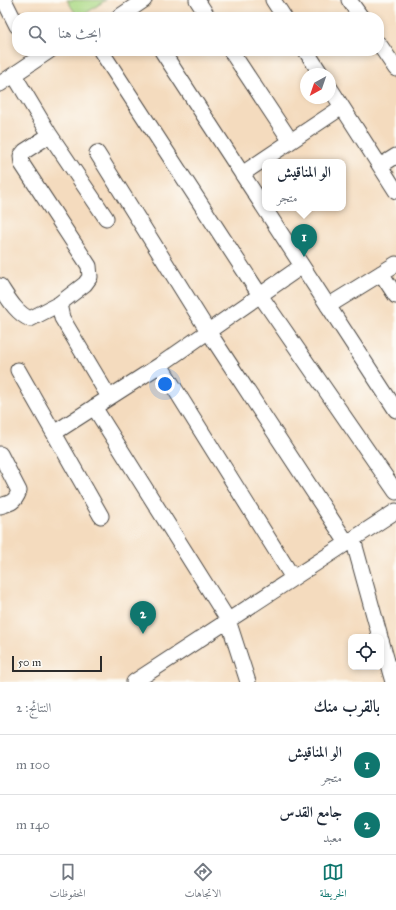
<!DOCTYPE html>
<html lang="ar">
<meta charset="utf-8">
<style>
:root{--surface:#fff;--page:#f2f2f3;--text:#1f2937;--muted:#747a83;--line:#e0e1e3;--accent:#0f766e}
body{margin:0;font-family:"IM FELL Great Primer",Amiri,serif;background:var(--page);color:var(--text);direction:rtl}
.controls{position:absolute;right:12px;bottom:12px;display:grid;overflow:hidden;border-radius:8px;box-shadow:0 2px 6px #0003}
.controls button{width:36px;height:36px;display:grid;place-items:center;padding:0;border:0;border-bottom:1px solid var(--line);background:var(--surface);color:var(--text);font:20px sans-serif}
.compass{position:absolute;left:300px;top:68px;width:36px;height:36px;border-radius:50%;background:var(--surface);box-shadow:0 2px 6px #0003;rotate:220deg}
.scale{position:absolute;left:12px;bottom:10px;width:90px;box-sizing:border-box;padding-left:4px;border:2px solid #2b2b2b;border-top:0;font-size:11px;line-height:14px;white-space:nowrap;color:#2b2b2b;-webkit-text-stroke:3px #fdfcf7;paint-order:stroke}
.you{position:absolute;left:165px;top:384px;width:14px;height:14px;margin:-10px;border:3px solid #fff;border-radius:50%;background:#1a73e8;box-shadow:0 0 0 6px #1a73e833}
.badge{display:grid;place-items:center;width:26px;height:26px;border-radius:50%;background:var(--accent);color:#fff;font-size:13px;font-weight:700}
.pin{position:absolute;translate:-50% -33px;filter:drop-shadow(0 1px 2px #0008)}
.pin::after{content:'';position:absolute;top:21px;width:14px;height:12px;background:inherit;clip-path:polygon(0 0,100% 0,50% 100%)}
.popup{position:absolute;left:262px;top:159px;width:84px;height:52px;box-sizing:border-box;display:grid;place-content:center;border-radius:8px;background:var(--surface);filter:drop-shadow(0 1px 3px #0005);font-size:13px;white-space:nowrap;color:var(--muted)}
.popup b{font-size:15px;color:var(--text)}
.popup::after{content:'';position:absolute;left:50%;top:100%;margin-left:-8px;border:8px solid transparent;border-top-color:var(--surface)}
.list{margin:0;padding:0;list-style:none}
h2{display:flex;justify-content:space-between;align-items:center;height:52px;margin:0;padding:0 16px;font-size:17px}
h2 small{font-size:13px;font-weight:400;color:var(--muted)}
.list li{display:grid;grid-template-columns:26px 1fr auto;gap:12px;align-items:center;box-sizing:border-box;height:60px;padding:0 16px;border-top:1px solid var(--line)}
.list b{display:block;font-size:15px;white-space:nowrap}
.list p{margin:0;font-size:13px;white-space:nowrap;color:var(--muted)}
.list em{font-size:13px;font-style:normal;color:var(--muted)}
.icon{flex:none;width:22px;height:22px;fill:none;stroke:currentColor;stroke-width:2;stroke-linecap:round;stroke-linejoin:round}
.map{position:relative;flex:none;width:396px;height:682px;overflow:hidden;direction:ltr}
.search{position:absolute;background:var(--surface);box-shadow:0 2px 6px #0003;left:12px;right:12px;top:12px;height:44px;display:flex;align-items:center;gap:10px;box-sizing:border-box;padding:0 14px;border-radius:16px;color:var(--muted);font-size:15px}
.sheet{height:172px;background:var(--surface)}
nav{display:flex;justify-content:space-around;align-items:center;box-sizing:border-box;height:56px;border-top:1px solid var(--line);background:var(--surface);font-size:11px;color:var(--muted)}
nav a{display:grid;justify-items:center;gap:2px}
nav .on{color:var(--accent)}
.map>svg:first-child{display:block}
.grass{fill:#adda87;stroke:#6c8259}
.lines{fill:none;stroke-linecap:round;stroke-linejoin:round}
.minor-casing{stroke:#494541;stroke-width:17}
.minor{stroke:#fff;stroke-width:15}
</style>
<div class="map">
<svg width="396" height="682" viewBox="0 0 396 682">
<rect width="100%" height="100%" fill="#fdfcf7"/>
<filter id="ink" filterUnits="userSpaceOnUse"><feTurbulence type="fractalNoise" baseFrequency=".025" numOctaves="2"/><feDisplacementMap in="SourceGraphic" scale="8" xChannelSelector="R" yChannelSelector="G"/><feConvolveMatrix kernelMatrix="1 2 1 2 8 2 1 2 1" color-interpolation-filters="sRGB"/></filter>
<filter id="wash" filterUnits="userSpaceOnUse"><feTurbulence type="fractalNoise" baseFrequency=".012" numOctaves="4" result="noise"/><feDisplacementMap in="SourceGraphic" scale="16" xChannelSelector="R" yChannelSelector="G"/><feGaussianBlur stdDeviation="0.9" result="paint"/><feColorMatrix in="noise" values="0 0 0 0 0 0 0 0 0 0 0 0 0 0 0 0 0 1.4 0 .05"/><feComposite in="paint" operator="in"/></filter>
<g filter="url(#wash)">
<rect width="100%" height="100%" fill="#f4dbbe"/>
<path class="grass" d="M 67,0 L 106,0 L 80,17 L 78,17 Z"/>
</g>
<g filter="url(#ink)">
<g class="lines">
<g class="minor-casing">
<path id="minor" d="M 4,0 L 17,26
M 197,0 L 208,17
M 273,0 L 284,17
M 349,0 L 361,17
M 119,17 L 144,0
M 379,44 L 396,69
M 101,51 L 260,295 L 396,492
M 162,51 L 396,410
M 231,51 L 290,140
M 306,51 L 321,74
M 14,75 L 50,135 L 106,218
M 0,84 L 49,51
M 330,88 L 396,191
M 50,135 L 25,151 L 21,156 L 22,164 L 89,266 L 90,277 L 85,284 L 59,304 L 62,318 L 109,397
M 97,153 L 208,331 L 347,543
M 380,166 L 396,156
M 242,174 L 342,107
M 381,273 L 396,296
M 0,286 C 8,298 16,313 30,319 L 59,304
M 328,306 L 396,264
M 160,365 L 293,578
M 18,370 L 101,516
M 94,407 L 228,620 L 248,682
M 54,433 L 160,365 L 302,266
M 0,454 L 19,491 C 15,502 11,503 0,506
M 353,539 L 380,637
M 381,640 L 393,682
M 134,682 L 396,511"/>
</g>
<use href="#minor" class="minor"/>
</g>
</g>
</svg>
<div class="controls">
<button><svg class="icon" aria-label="locate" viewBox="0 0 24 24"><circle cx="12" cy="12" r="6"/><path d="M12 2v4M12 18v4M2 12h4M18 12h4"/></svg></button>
</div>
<svg class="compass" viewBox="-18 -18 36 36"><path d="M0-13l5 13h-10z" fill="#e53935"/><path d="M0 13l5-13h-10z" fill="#747a83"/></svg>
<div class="scale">50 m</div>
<div class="you"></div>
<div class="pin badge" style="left:304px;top:257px">1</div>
<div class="popup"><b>الو المناقيش</b>متجر</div>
<div class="pin badge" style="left:143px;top:634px">2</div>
<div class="search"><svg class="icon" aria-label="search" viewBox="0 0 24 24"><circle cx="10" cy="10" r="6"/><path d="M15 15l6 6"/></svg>ابحث هنا</div>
</div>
<section class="sheet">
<h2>بالقرب منك<small>النتائج: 2</small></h2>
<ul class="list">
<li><span class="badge">1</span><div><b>الو المناقيش</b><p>متجر</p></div><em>100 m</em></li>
<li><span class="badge">2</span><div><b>جامع القدس</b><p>معبد</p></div><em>140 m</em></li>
</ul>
</section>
<nav>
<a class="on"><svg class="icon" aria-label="map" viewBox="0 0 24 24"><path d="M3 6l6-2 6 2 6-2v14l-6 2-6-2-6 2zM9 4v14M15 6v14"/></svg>الخريطة</a>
<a><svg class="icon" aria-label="directions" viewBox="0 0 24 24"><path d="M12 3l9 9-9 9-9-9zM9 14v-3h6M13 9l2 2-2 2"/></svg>الاتجاهات</a>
<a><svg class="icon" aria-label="saved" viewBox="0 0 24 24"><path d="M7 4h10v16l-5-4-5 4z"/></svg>المحفوظات</a>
</nav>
